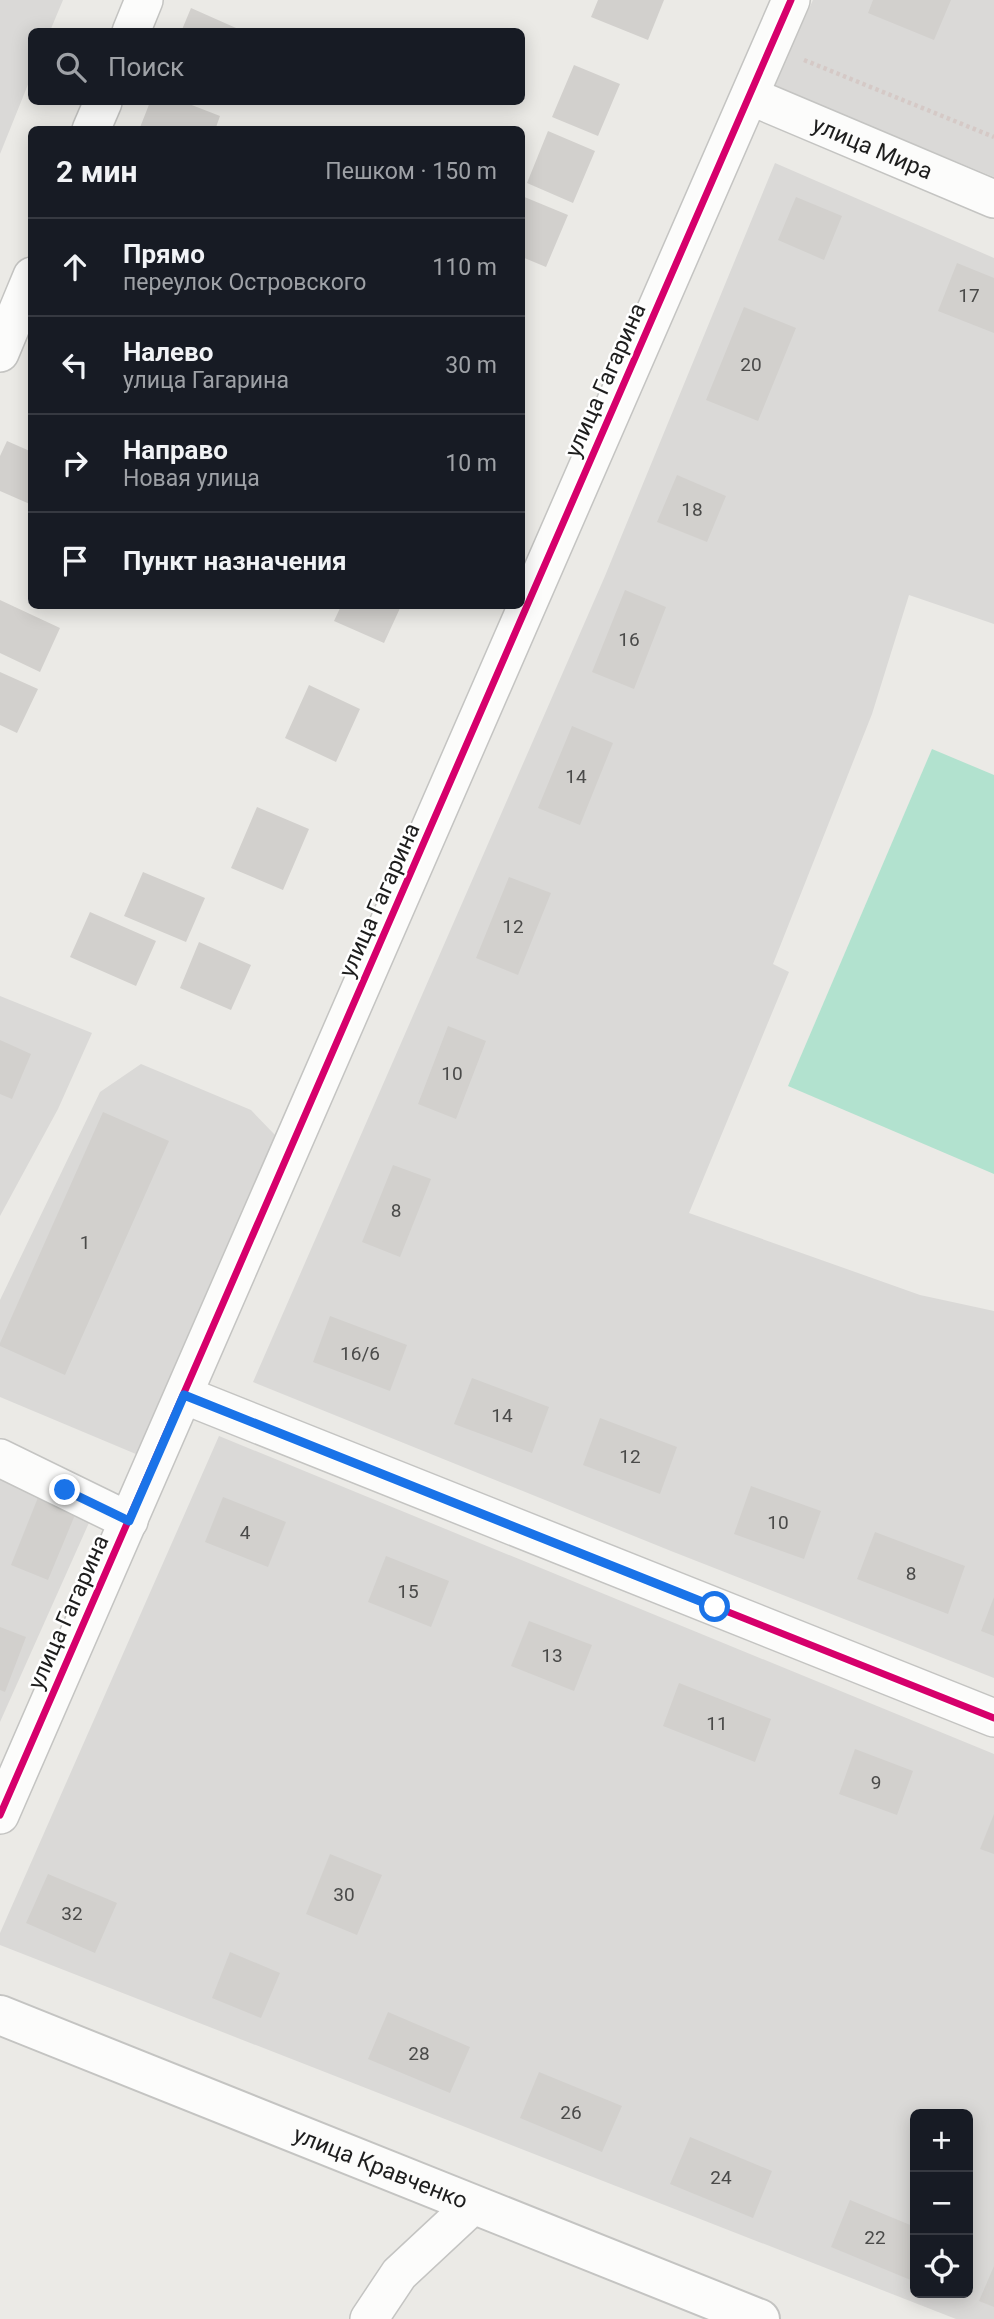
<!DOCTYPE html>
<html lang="ru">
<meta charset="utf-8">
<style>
:root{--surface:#171b24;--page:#242831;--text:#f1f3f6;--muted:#9ea1a6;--line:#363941}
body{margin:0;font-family:Roboto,sans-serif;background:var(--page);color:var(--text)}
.controls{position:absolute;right:21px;bottom:21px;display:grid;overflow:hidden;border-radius:10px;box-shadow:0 4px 18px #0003}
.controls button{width:63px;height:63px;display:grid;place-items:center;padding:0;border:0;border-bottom:2px solid var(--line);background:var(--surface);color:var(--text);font:35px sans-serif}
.stop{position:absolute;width:21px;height:21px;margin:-16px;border:5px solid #1a73e8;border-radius:50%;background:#fff}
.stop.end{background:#1a73e8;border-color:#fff;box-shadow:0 2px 7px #0008}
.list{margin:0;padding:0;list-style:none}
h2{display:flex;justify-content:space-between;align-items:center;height:91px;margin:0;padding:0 28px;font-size:30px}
h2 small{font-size:23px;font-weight:400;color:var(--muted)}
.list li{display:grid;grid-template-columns:46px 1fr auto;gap:21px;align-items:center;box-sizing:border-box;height:98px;padding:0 28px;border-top:2px solid var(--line)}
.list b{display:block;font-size:26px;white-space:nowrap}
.list p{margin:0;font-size:23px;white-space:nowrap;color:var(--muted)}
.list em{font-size:23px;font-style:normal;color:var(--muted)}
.icon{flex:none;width:38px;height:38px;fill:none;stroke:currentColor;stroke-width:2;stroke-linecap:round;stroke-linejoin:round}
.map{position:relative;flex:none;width:994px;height:2319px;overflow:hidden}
.search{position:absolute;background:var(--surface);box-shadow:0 4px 18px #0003;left:28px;top:28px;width:497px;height:77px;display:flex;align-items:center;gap:18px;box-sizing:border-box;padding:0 24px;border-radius:10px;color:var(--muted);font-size:26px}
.panel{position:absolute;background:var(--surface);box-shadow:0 4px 18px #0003;left:28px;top:126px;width:497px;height:483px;border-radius:10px}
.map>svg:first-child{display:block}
.residential{fill:#dad9d7;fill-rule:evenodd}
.pitch{fill:#b2e2cf}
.building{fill:#d2d0cd}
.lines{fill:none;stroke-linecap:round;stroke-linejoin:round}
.minor-casing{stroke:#c4c4c2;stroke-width:40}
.tertiary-casing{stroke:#c4c4c2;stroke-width:42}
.path{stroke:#d5c9c6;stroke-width:4.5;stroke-dasharray:3.5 3.5;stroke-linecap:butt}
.minor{stroke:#fcfcfb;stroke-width:37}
.tertiary{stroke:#fcfcfb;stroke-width:38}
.cycleway-casing{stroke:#fff;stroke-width:11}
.cycleway{stroke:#d6006c;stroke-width:7}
.route{stroke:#1a73e8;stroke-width:9}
.labels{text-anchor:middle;stroke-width:5;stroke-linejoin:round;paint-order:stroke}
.number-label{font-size:19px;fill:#4a4a49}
.street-label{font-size:23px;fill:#1d1d1d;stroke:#fff}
</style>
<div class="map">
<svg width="994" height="2319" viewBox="0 0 994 2319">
<rect width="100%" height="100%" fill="#ebeae6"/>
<path class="residential" d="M 0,0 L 63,0 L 50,31 L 32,32 L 31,77 L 0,154 Z
M 813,0 L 994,0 L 994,177 L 773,86 Z
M 775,163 L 994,258 L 994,624 L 909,595 L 872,714 L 773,964 L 789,972 L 689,1213 L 920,1295 L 994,1311 L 994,1678 L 671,1551 L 253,1382 L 605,576 Z
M 0,996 L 92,1033 L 58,1109 L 0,1216 Z
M 141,1064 L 251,1110 L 275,1135 L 143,1457 L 0,1397 L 0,1300 L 100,1092 Z
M 219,1436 L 994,1754 L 994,2319 L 956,2319 L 0,1945 L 0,1933 ZM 915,2114 L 968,2114 L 968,2293 L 915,2293 Z
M 0,1474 L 92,1516 L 0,1722 Z"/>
<path class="pitch" d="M 932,749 L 994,775 L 994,1174 L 788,1086 Z"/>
<path class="building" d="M 598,0 L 664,0 L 648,40 L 591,17 Z
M 873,0 L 951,0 L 934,40 L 868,13 Z
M 191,8 L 245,32 L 181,32 Z
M 574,65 L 620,84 L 598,136 L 552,117 Z
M 150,102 L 184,102 L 220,116 L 215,130 L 139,130 Z
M 548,131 L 595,151 L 573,203 L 527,183 Z
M 522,196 L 568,215 L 546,267 L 522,257 Z
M 796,197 L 842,216 L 824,260 L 778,240 Z
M 957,263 L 994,278 L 994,333 L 938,311 Z
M 744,307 L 796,328 L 758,421 L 706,400 Z
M 7,441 L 32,452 L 32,505 L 0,491 L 0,456 Z
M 677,475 L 726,496 L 707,542 L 657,522 Z
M 625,590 L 666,607 L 634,689 L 592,672 Z
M 0,600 L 60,628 L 40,672 L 0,653 Z
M 341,606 L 401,606 L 384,643 L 334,621 Z
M 0,672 L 38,689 L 17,733 L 0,725 Z
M 309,685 L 360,709 L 336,762 L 285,738 Z
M 572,726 L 613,743 L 580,825 L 538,808 Z
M 257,807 L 309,829 L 283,890 L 231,868 Z
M 143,872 L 205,898 L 186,942 L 124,916 Z
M 509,877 L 551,893 L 518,975 L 476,958 Z
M 90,912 L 156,941 L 136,986 L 70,957 Z
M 199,942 L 251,965 L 231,1010 L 180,988 Z
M 448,1026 L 486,1041 L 456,1119 L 418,1104 Z
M 0,1040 L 31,1054 L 12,1099 L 0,1094 Z
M 103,1112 L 169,1141 L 65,1375 L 0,1346 L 0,1343 Z
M 393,1165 L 431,1179 L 400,1257 L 362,1242 Z
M 330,1316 L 407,1345 L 390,1391 L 313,1362 Z
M 472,1378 L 549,1407 L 532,1453 L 454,1424 Z
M 600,1418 L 677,1447 L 660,1494 L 583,1465 Z
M 751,1486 L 821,1511 L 804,1559 L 734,1534 Z
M 39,1495 L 77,1510 L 48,1580 L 11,1565 Z
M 223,1497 L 286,1522 L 268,1567 L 205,1542 Z
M 875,1532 L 965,1566 L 948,1614 L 857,1579 Z
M 386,1556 L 449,1581 L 431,1627 L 368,1602 Z
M 994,1597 L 994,1636 L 981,1631 Z
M 529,1621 L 592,1645 L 574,1691 L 511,1666 Z
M 0,1627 L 26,1637 L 5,1692 L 0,1690 Z
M 679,1683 L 771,1719 L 755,1762 L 663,1726 Z
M 855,1749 L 913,1771 L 897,1815 L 839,1794 Z
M 994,1814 L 994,1854 L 980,1849 Z
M 330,1854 L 382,1875 L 357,1935 L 306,1914 Z
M 48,1874 L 117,1903 L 95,1953 L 26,1923 Z
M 230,1952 L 280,1973 L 261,2018 L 212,1998 Z
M 388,2012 L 470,2047 L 450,2093 L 368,2059 Z
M 539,2072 L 622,2106 L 602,2152 L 520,2118 Z
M 690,2137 L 772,2171 L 753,2218 L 670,2184 Z
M 850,2200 L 915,2227 L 915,2275 L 913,2281 L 831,2247 Z
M 994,2266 L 994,2307 L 979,2301 Z"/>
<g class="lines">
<g class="minor-casing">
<g id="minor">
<path d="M 131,32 L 144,0"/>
<path id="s1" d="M 750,96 L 994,199"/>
<path d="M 91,130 L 103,102"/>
<path d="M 0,353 L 32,276"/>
<path d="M 184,1395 L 994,1718"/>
<path d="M 0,1458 L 129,1521"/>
<path d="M 0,1815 L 791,0"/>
<path d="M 369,2319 L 399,2274 L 473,2205"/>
</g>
</g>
<g class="tertiary-casing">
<g id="tertiary">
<path id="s2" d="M 0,2015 L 760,2319"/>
</g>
</g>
<path class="path" d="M 804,60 L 994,137"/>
<use href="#minor" class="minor"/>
<use href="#tertiary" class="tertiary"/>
<g class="cycleway-casing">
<path id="cycleway" d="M 184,1395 L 994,1718
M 0,1815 L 791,0"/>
</g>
<use href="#cycleway" class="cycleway"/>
</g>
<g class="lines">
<path class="route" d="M 65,1490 L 129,1521 L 184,1395 L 715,1607"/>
</g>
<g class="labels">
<g class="number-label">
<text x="969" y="302">17</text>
<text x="751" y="371">20</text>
<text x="692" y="516">18</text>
<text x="629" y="646">16</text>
<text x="576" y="783">14</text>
<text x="513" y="933">12</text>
<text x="452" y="1080">10</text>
<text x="396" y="1217">8</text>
<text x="85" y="1249">1</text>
<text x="360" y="1360">16/6</text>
<text x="502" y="1422">14</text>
<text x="630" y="1463">12</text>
<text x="778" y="1529">10</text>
<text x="245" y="1539">4</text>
<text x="911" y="1580">8</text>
<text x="408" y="1598">15</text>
<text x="552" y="1662">13</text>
<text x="717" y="1730">11</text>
<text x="876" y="1789">9</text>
<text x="344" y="1901">30</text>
<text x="72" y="1920">32</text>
<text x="419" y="2060">28</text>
<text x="571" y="2119">26</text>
<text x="721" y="2184">24</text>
<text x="875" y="2244">22</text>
</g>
<g class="street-label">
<text dy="8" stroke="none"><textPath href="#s1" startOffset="133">улица Мира</textPath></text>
<text transform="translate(605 380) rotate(-66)" y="8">улица Гагарина</text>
<text transform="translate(379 900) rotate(-66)" y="8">улица Гагарина</text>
<text transform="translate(68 1612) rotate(-66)" y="8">улица Гагарина</text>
<text dy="8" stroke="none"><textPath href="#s2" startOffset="410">улица Кравченко</textPath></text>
</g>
</g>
</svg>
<div class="controls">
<button>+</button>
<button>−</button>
<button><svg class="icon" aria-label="locate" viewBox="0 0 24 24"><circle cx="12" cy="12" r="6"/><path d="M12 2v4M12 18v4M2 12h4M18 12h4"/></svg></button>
</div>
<div class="stop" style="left:715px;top:1607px"></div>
<div class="stop end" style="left:65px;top:1490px"></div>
<div class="search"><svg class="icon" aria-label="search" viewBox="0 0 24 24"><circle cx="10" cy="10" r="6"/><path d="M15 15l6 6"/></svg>Поиск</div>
<section class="panel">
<h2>2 мин<small>Пешком · 150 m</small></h2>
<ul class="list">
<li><svg class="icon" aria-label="ahead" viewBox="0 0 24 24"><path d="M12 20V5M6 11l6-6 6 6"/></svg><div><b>Прямо</b><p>переулок Островского</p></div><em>110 m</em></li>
<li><svg class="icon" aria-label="left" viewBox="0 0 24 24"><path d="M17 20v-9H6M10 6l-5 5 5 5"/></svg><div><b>Налево</b><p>улица Гагарина</p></div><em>30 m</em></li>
<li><svg class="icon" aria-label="right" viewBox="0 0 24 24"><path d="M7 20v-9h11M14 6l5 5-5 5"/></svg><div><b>Направо</b><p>Новая улица</p></div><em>10 m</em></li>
<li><svg class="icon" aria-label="arrive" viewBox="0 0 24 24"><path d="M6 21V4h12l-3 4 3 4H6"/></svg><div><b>Пункт назначения</b></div></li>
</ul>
</section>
</div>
